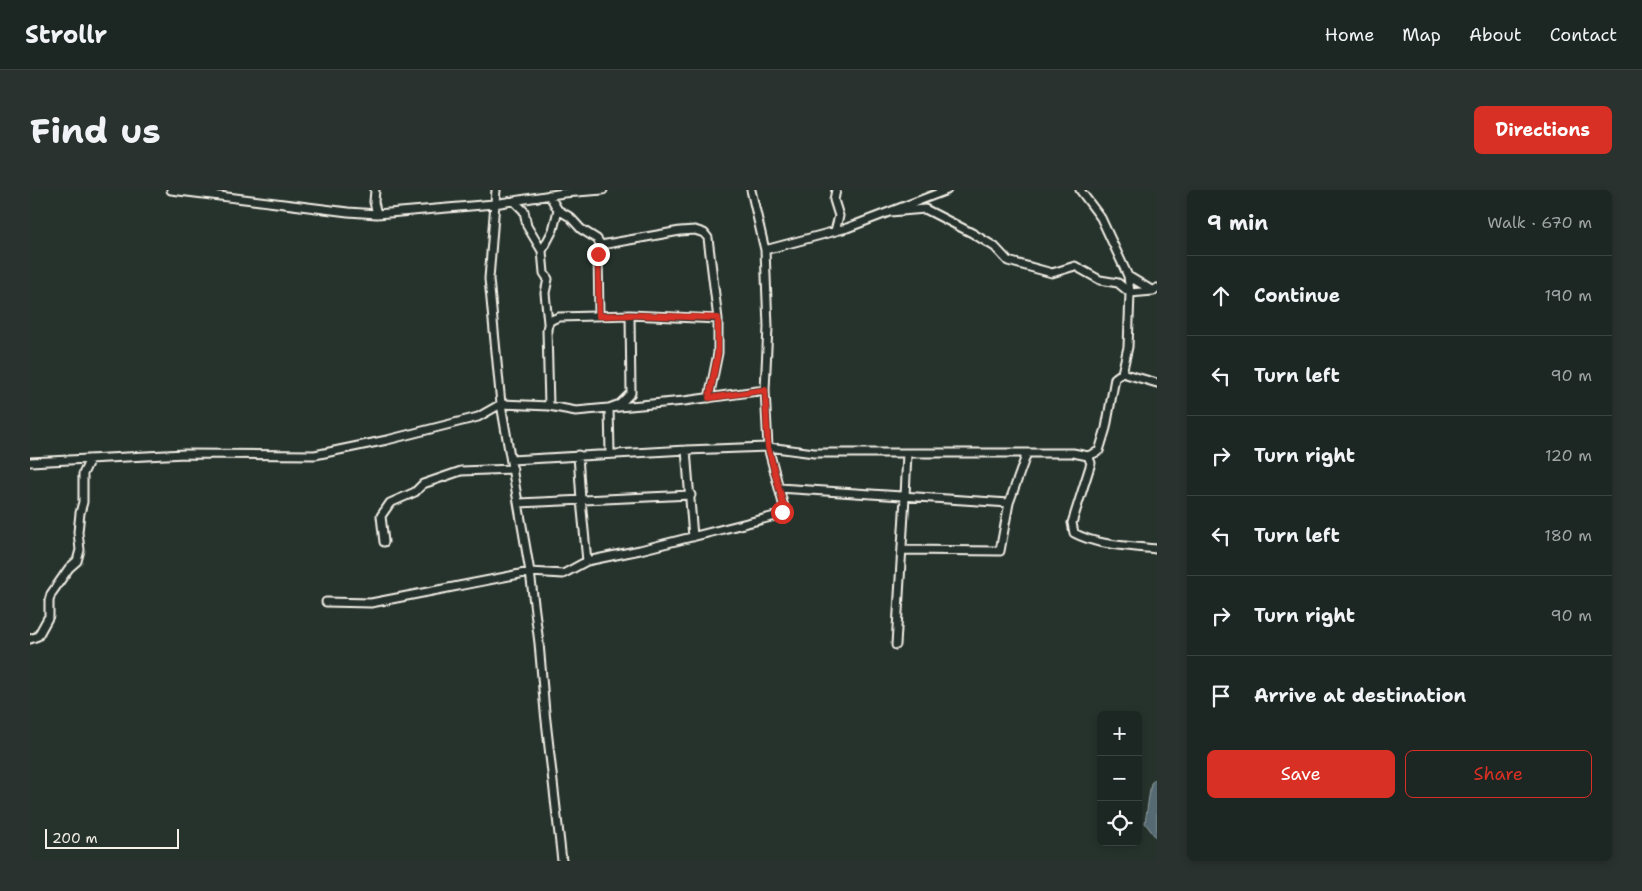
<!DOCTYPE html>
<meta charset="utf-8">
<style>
:root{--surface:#1c2622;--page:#29322f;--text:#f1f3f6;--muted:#a0a5a5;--line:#3a4340;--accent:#d93025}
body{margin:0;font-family:"Shantell Sans",sans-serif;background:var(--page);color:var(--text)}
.controls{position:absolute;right:15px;bottom:15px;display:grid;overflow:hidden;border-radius:8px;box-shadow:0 2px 8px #0003}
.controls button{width:45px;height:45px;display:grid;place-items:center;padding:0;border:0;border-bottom:1px solid var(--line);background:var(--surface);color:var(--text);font:25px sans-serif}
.scale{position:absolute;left:15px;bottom:12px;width:134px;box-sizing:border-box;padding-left:5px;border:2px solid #f4f1e8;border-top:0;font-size:14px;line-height:18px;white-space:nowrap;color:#f4f1e8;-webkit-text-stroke:4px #26332d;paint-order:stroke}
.stop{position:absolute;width:15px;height:15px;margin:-11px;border:4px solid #d93025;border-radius:50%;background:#fff}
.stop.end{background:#d93025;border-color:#fff;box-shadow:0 1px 5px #0008}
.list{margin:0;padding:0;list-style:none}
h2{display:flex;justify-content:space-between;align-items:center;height:65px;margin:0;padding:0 20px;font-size:21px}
h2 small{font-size:16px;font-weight:400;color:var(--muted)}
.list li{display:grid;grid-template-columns:32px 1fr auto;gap:15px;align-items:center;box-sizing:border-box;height:80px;padding:0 20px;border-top:1px solid var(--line)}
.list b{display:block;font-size:19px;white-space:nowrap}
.list em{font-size:16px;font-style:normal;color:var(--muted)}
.actions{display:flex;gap:10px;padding:15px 20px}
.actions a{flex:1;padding:11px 0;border:1px solid var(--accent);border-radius:8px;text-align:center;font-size:18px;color:var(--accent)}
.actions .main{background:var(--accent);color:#fff}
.icon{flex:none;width:28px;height:28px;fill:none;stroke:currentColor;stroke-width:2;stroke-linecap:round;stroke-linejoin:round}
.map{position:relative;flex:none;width:1127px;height:671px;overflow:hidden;border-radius:8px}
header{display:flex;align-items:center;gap:30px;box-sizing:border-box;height:70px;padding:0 25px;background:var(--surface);border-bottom:1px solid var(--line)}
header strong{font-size:24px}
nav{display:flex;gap:28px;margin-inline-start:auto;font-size:18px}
.intro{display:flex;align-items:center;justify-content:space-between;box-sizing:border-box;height:120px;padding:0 30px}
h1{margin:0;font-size:35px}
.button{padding:12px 22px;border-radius:8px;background:var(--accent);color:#fff;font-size:18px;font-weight:700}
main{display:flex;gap:30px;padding:0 30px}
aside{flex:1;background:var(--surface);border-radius:8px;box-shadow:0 2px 8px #0003}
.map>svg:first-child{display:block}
.water{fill:#556a73;stroke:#95a0a2}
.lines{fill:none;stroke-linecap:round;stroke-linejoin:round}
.minor-casing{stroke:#f4f1e8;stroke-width:11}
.minor{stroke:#26332d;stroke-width:7}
.route{stroke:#d93025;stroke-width:6}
</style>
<header>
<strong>Strollr</strong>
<nav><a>Home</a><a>Map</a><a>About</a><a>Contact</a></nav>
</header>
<div class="intro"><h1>Find us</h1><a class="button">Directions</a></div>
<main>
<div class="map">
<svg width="1127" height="671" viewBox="0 0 1127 671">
<rect width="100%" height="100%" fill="#26332d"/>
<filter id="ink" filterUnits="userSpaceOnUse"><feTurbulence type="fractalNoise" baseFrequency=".02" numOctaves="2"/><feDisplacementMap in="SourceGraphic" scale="10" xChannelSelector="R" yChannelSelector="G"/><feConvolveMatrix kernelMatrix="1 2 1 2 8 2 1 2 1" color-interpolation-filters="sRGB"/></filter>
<g filter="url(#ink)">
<path class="water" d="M 1127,588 L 1127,649 L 1115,633 L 1121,593 Z"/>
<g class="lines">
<g class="minor-casing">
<path id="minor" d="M 141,0 L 318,22 L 347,24 L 464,14 L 534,3 L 573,0
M 345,0 L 344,12 L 347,24
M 466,0 L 459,89 L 471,214 L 500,382 L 509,453 L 515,522 L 532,671
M 484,11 L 494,21 L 497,36 L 512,61 L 514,83 L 518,89 L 515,103 L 518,133
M 528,20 L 540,27 L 551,39 L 567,49 L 571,55
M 860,22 L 895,19 L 942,43 L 965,57 L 978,71 L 1022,83 L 1045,76 L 1070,90 L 1088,93 L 1100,103 L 1123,101
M 805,41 L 809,26 L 804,10 L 806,0
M 735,60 L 817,38 L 917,0
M 512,61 L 523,40 L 528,20 L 519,5
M 1098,86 L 1123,101 L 1127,98
M 569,126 L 568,63 L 571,55 L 650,41 L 665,40 L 674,43 L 678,48 L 688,129 L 688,163 L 679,208
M 1092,183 L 1127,193
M 519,216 L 517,140 C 518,131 520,130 529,127 L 600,125 L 688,129
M 656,260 L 663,347
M 580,263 L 579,218 L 590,214 L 601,203 L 600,125
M 548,265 L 551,310 L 557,371
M 1058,266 L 1061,273 L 1042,333 L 1044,343 C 1068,356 1100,356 1127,359
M 481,270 L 656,260 L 738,257 L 784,263 L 1043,263 L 1058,266 L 1069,261 L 1076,238 L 1085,188 L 1092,183 L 1098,157 L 1100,103 L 1098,86 L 1071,28 L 1050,0
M 0,272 L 155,264 L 285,265 L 357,250 L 448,227 L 471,214 L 519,216 L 546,221 L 654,211 L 735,200
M 749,298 L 979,313
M 489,313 L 661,305
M 354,352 L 351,326 L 360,313 L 385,302 L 393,294 L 431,281 L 483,279
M 872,360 L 970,361 L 979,313 L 997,263
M 296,412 L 341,413 L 500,382 L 533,384 L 557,371 L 610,360 L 745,326 L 752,322 L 754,317 L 738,257 L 735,200 L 738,137 L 735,60 L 721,0
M 0,449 L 8,446 L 19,426 L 19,411 L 21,404 L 39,378 L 47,371 L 50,360 L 48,342 L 50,323 L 53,312 L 53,284 L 60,269
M 866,455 L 875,307 L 877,263"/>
</g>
<use href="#minor" class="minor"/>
</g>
</g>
<g class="lines" filter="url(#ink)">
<path class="route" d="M 568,64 L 569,126 L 600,125 L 688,128 L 688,163 L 679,208 L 735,200 L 738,257 L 754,317 L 752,322"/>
</g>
</svg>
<div class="controls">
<button>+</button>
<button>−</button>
<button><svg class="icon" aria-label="locate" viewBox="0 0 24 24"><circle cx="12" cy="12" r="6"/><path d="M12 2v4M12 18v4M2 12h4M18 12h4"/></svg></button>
</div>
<div class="scale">200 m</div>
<div class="stop" style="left:752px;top:322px"></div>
<div class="stop end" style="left:568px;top:64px"></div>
</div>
<aside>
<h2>9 min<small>Walk · 670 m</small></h2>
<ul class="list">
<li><svg class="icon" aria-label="ahead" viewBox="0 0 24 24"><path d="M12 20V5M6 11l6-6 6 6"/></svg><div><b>Continue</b></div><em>190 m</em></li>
<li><svg class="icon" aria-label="left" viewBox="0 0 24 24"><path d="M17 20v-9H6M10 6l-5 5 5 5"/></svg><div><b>Turn left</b></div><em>90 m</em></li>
<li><svg class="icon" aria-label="right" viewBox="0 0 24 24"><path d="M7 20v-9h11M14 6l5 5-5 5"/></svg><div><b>Turn right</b></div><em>120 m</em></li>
<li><svg class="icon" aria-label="left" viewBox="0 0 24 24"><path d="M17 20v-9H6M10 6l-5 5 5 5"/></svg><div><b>Turn left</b></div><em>180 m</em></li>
<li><svg class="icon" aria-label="right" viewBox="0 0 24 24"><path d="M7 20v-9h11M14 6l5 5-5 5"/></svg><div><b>Turn right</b></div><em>90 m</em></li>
<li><svg class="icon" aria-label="arrive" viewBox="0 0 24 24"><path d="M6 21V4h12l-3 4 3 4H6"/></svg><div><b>Arrive at destination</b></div></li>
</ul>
<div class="actions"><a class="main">Save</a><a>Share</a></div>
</aside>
</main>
